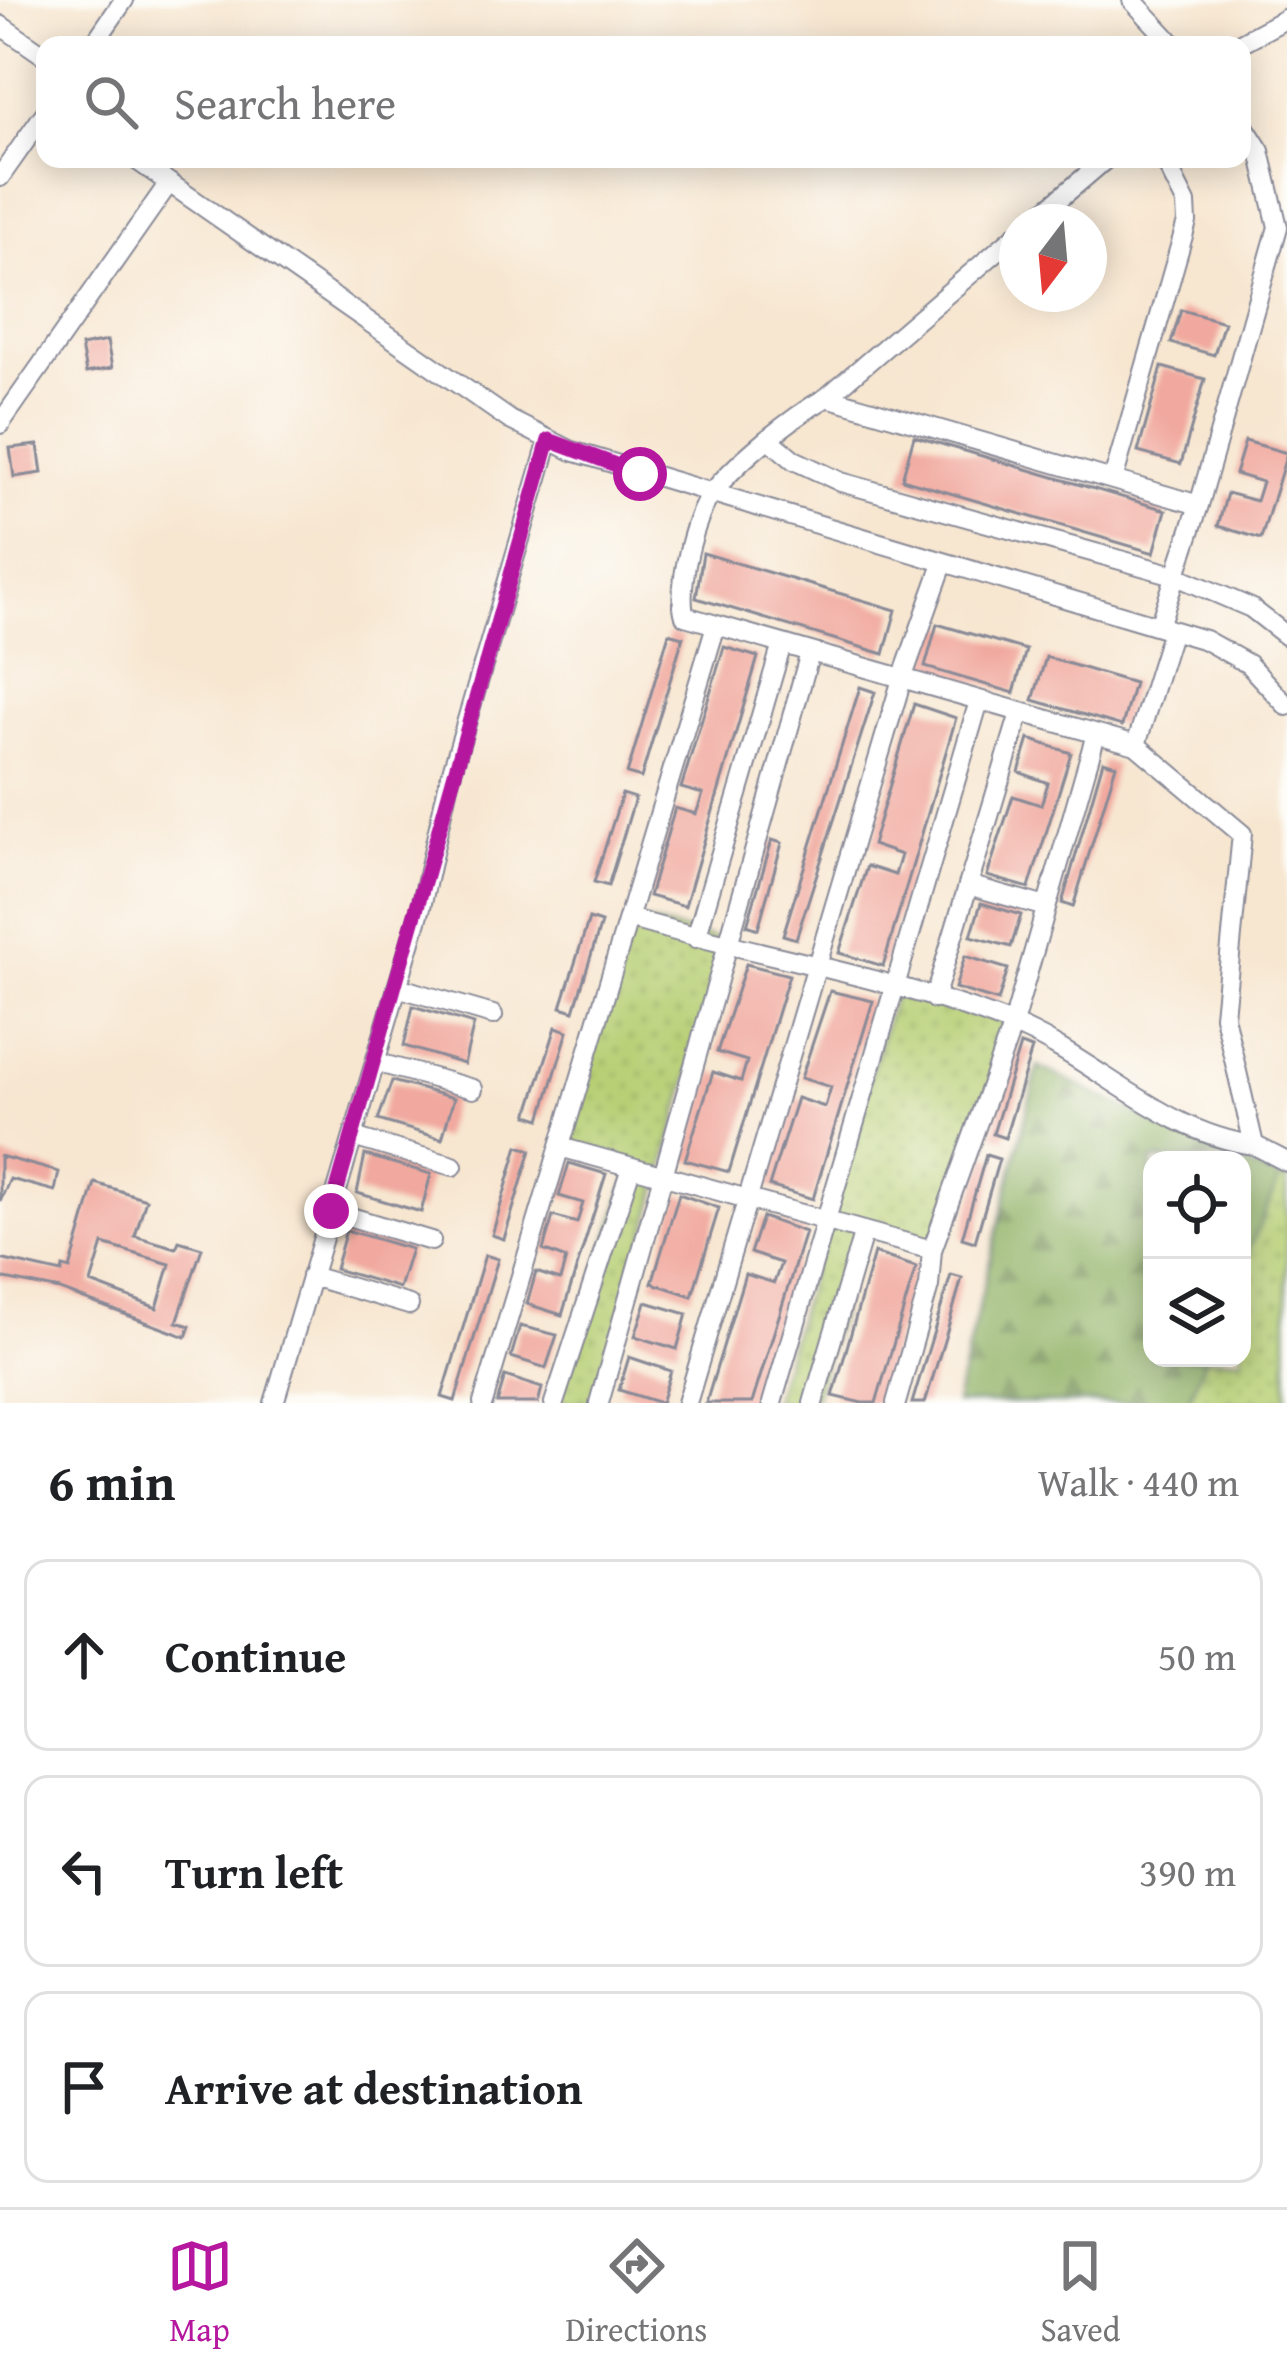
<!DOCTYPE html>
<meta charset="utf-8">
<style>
:root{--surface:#fff;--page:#f2f2f2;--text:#202124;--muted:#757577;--line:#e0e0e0;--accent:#b5179e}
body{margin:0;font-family:"Gentium Book Plus",serif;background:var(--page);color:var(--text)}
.controls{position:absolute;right:36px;bottom:36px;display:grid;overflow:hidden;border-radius:24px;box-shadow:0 6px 30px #0003}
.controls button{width:108px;height:108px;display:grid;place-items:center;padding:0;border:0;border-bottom:3px solid var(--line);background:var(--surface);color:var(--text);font:60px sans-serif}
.compass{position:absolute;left:999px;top:204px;width:108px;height:108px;border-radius:50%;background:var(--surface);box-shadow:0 6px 30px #0003;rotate:196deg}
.stop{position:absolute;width:36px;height:36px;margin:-27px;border:9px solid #b5179e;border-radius:50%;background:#fff}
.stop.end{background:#b5179e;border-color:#fff;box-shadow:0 3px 12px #0008}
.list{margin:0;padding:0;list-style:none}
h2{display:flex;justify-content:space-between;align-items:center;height:156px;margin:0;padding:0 48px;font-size:51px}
h2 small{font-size:39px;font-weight:400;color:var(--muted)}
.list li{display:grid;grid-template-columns:78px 1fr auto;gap:36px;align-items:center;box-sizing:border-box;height:192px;margin:0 24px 24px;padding:0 24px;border:3px solid var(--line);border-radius:24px}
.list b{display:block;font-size:45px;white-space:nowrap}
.list em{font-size:39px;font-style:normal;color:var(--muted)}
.icon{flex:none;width:66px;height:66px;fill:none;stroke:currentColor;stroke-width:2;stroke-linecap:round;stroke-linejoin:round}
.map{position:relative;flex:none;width:1287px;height:1403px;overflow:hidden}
.search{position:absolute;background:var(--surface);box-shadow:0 6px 30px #0003;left:36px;right:36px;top:36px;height:132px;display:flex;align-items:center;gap:30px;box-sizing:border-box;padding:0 42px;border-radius:24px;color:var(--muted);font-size:45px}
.sheet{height:804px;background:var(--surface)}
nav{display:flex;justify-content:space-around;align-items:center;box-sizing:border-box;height:168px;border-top:3px solid var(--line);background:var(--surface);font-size:33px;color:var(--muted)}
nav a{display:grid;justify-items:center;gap:6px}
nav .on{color:var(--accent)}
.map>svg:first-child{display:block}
.forest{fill:url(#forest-firs);stroke:#567062;stroke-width:3}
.park{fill:url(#park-dots);stroke:#697f69;stroke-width:3}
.building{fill:#f1a99f;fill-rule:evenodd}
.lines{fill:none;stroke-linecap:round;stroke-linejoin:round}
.minor-casing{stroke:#898a97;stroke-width:22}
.minor{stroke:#fff;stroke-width:18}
.route{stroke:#b5179e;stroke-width:15}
</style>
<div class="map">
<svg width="1287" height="1403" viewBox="0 0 1287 1403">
<defs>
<pattern id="forest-firs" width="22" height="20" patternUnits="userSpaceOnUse" patternTransform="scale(3)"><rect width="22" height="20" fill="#91b266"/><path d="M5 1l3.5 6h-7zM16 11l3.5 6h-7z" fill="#769157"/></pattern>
<pattern id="park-dots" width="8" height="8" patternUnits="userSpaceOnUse" patternTransform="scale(3)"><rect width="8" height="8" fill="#b7cf74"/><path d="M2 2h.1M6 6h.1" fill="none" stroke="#9db267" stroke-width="1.8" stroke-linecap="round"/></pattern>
</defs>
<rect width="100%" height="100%" fill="#fdfcf7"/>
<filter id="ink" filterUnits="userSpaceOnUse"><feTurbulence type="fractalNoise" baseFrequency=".00833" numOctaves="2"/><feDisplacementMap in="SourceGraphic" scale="24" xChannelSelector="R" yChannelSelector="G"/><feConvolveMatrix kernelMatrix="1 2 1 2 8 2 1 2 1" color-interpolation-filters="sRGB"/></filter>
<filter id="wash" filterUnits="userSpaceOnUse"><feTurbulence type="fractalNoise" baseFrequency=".004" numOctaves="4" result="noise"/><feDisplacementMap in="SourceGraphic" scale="48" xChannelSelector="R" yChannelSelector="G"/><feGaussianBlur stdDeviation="2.7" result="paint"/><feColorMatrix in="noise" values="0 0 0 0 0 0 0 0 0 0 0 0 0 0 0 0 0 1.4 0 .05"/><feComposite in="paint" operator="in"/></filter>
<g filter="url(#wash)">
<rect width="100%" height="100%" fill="#f7e6d0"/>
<path class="forest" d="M 1038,1066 L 1232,1160 L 1152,1160 L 1152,1358 L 1205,1358 L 1188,1403 L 955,1403 Z
M 1242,1164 L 1280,1178 L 1242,1266 Z"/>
<path class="park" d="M 628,918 L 726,941 L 599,1403 L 554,1403 L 631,1168 L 566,1140 Z
M 896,989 L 1013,1024 L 932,1250 L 863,1234 L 813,1403 L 772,1403 Z
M 1280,1178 L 1287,1180 L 1287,1403 L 1188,1403 L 1205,1358 L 1242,1358 L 1242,1266 Z"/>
<g id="blocks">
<path class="building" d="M 1181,310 L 1224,322 L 1214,355 L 1171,343 Z
M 107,341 L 112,368 L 86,373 L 81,346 Z
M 1162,367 L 1205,379 L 1181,464 L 1138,452 Z
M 914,436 L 1166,510 L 1154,553 L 902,479 Z
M 1245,441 L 1287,453 L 1261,539 L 1218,526 L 1227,493 L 1256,501 L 1262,482 L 1235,474 Z
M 38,445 L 42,473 L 14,477 L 10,448 Z
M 703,553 L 896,610 L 884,654 L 696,598 Z
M 937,624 L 1026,650 L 1014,693 L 925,667 Z
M 669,633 L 683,637 L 641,778 L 627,774 Z
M 724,647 L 758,657 L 685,906 L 649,896 L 675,808 L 696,814 L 703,794 L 681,788 Z
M 1046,657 L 1134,683 L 1122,726 L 1033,700 Z
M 860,687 L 875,692 L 796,939 L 783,935 Z
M 914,704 L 956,718 L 883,966 L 839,953 L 867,866 L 895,875 L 901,855 L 872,845 Z
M 1029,739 L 1071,753 L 1029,888 L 987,876 L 1013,796 L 1041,805 L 1048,783 L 1019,772 Z
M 1103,761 L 1116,765 L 1073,907 L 1062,903 Z
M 622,794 L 635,798 L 608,886 L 594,882 Z
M 772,840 L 782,843 L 758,929 L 747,925 Z
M 981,903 L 1021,915 L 1011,947 L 971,936 Z
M 589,919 L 601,923 L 574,1011 L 561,1007 Z
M 965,956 L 1008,969 L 998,1001 L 955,988 Z
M 746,964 L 789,975 L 729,1172 L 685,1160 L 713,1072 L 741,1081 L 747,1061 L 717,1052 Z
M 830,991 L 873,1001 L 813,1199 L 769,1186 L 797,1098 L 825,1107 L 831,1087 L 801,1078 Z
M 413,1006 L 474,1024 L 464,1064 L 404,1046 Z
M 556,1027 L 568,1031 L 541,1119 L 528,1115 Z
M 1020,1045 L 1032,1049 L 1005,1138 L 993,1134 Z
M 392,1081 L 454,1098 L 442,1139 L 378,1120 Z
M 518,1146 L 531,1150 L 504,1239 L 492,1235 Z
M 365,1155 L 431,1174 L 421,1212 L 357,1193 Z
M 986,1155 L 999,1159 L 975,1242 L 962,1238 Z
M 0,1156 L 59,1172 L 55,1191 L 10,1179 L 0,1201 Z
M 569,1163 L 606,1174 L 562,1315 L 527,1304 L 536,1272 L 560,1280 L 566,1259 L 543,1250 L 553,1216 L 577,1223 L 583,1203 L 559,1196 Z
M 95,1183 L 146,1199 L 135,1236 L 176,1248 L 179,1241 L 202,1248 L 177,1322 L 190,1326 L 186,1337 L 60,1290 L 0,1278 L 0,1259 L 62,1273 L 63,1267 L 70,1269 ZM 103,1244 L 170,1264 L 157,1308 L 91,1283 Z
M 679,1194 L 719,1208 L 692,1296 L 652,1283 Z
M 762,1217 L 805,1232 L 752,1403 L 706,1403 L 745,1274 L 774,1283 L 781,1263 L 750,1253 Z
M 346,1230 L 411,1249 L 399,1288 L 335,1269 Z
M 874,1253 L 916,1267 L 876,1403 L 862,1403 L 833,1396 Z
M 485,1255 L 498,1259 L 455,1401 L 442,1397 Z
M 951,1275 L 962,1278 L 947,1331 L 925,1403 L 912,1403 Z
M 646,1302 L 687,1314 L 677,1349 L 635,1336 Z
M 520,1326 L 557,1335 L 546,1368 L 511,1357 Z
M 629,1357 L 671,1371 L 661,1403 L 619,1390 Z
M 505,1376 L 542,1388 L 538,1403 L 497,1403 Z"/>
</g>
</g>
<g filter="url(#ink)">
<use href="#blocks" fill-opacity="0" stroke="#898a97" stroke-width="3"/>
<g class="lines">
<g class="minor-casing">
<path id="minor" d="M 1132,0 L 1174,45
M 0,25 L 45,56
M 93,45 L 124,0
M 1237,45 L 1287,18
M 135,159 L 510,420 L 572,451 L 1205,640 L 1248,664 L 1287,706
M 0,177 L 45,113
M 1032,222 L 1106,159
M 827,397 L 1199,505
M 0,424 L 169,183
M 771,441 L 794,460 L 841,482 L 1174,575 L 1251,608 L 1287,636
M 1113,480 L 1187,222 L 1186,203 L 1164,159
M 1159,626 L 1199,505 L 1278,227 L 1260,151 L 1242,123
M 1136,745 L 1172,630
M 968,885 L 1046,907
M 628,918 C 754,955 886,975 1009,1023 C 1092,1055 1163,1134 1254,1145 L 1224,1016 L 1242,834 L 1136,745 L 685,616 C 676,590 694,516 712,493 C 739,459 791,418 827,397 L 1017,234
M 696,938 L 782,644
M 397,987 L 493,1015
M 934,999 L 1020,713
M 375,1062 L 473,1089
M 353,1137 L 453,1166
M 1254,1145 L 1287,1162
M 560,1147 L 932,1250
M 331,1211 L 431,1241
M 311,1276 L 409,1305
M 274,1403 L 421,907 L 448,785 L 549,440
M 483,1403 L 716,625
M 554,1403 L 631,1168
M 599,1403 L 810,653
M 687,1403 L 902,679 L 943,564
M 772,1403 L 979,701
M 813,1403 L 863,1234
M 896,1403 L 929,1286 L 932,1250 L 1013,1024 L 1096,734"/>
</g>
<use href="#minor" class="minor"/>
</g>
</g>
<g class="lines" filter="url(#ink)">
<path class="route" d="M 331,1211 L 549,440 L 640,474"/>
</g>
</svg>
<div class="controls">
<button><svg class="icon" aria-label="locate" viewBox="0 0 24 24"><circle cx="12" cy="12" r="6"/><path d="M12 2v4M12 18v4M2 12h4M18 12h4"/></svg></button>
<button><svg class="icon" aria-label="layers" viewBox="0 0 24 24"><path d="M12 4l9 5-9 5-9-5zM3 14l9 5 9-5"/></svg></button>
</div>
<svg class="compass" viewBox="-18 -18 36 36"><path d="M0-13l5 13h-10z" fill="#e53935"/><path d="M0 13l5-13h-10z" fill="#757577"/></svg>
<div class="stop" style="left:640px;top:474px"></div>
<div class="stop end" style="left:331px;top:1211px"></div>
<div class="search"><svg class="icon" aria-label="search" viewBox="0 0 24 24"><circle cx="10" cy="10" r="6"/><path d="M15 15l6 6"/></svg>Search here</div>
</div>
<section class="sheet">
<h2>6 min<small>Walk · 440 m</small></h2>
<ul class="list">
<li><svg class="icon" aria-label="ahead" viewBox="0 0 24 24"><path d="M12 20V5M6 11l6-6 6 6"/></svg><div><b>Continue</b></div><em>50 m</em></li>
<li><svg class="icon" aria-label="left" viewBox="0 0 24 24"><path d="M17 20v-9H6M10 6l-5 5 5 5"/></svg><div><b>Turn left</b></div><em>390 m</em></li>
<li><svg class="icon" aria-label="arrive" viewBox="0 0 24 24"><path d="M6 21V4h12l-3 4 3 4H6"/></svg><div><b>Arrive at destination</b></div></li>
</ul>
</section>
<nav>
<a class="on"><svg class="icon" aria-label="map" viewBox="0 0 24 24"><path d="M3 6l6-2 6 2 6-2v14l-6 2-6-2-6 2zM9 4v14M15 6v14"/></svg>Map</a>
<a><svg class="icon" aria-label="directions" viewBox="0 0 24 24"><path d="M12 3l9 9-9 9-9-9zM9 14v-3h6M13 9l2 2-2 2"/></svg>Directions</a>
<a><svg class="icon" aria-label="saved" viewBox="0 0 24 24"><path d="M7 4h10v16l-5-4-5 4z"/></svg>Saved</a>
</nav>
